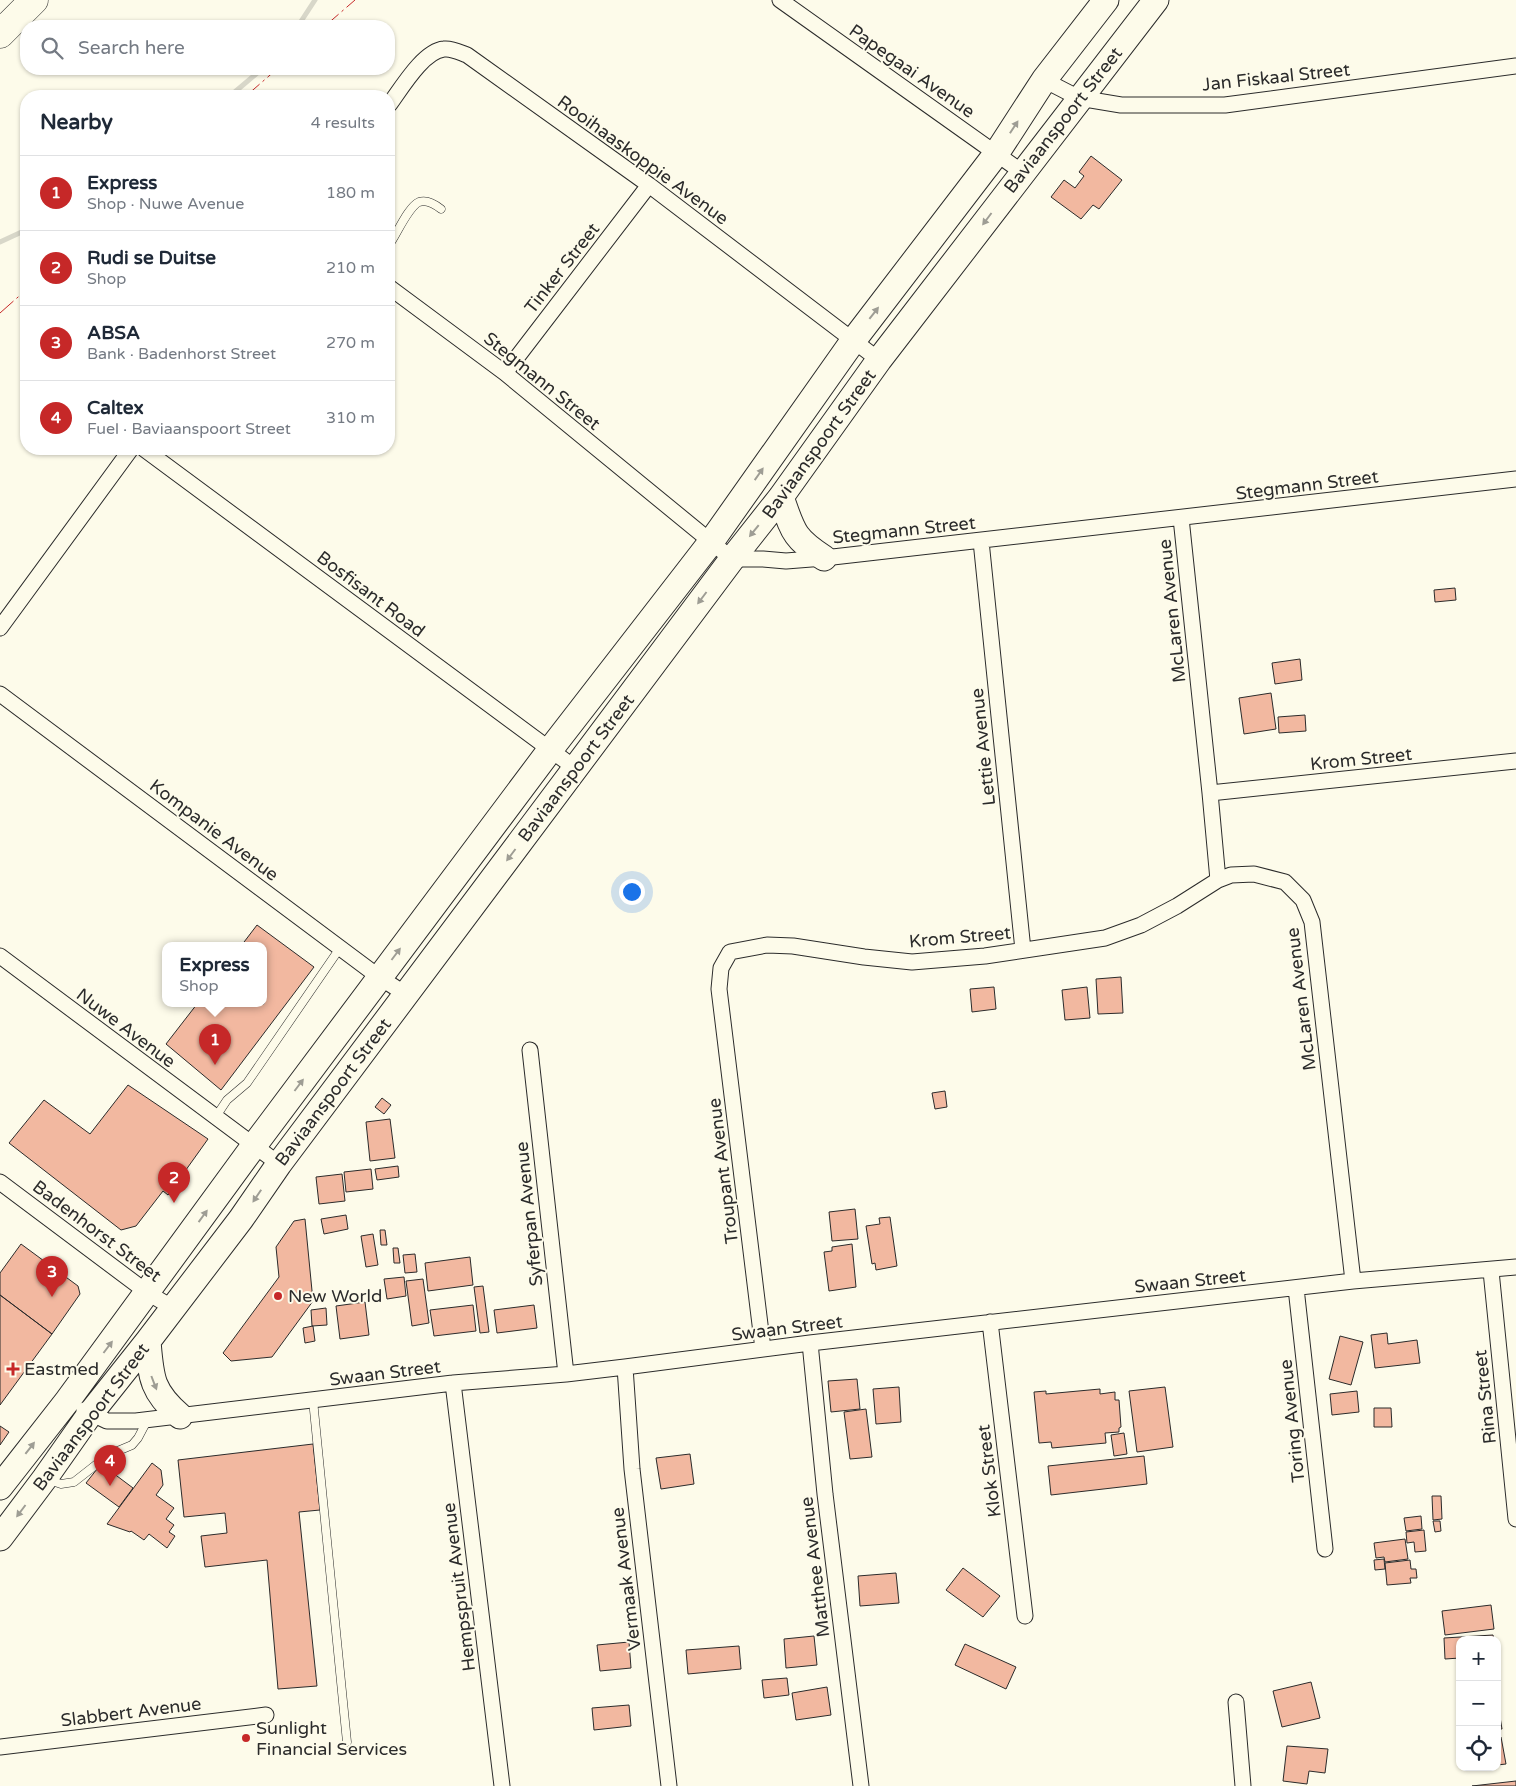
<!DOCTYPE html>
<meta charset="utf-8">
<style>
:root{--surface:#fff;--page:#f2f2f3;--text:#1f2937;--muted:#747a83;--line:#e0e1e3;--accent:#c62828}
body{margin:0;font-family:"Varela Round",sans-serif;background:var(--page);color:var(--text)}
.controls{position:absolute;right:15px;bottom:15px;display:grid;overflow:hidden;border-radius:10px;box-shadow:0 1px 4px #0004}
.controls button{width:45px;height:45px;display:grid;place-items:center;padding:0;border:0;border-bottom:1px solid var(--line);background:var(--surface);color:var(--text);font:25px sans-serif}
.you{position:absolute;left:631px;top:891px;width:18px;height:18px;margin:-12px;border:4px solid #fff;border-radius:50%;background:#1a73e8;box-shadow:0 0 0 8px #1a73e833}
.badge{display:grid;place-items:center;width:32px;height:32px;border-radius:50%;background:var(--accent);color:#fff;font-size:16px;font-weight:700}
.pin{position:absolute;translate:-50% -41px;filter:drop-shadow(0 1px 2px #0008)}
.pin::after{content:'';position:absolute;top:26px;width:18px;height:15px;background:inherit;clip-path:polygon(0 0,100% 0,50% 100%)}
.popup{position:absolute;left:162px;top:942px;width:105px;height:65px;box-sizing:border-box;display:grid;place-content:center;border-radius:10px;background:var(--surface);filter:drop-shadow(0 1px 4px #0005);font-size:16px;white-space:nowrap;color:var(--muted)}
.popup b{font-size:19px;color:var(--text)}
.popup::after{content:'';position:absolute;left:50%;top:100%;margin-left:-10px;border:10px solid transparent;border-top-color:var(--surface)}
.list{margin:0;padding:0;list-style:none}
h2{display:flex;justify-content:space-between;align-items:center;height:65px;margin:0;padding:0 20px;font-size:21px}
h2 small{font-size:16px;font-weight:400;color:var(--muted)}
.list li{display:grid;grid-template-columns:32px 1fr auto;gap:15px;align-items:center;box-sizing:border-box;height:75px;padding:0 20px;border-top:1px solid var(--line)}
.list b{display:block;font-size:19px;white-space:nowrap}
.list p{margin:0;font-size:16px;white-space:nowrap;color:var(--muted)}
.list em{font-size:16px;font-style:normal;color:var(--muted)}
.icon{flex:none;width:28px;height:28px;fill:none;stroke:currentColor;stroke-width:2;stroke-linecap:round;stroke-linejoin:round}
.map{position:relative;flex:none;width:1516px;height:1786px;overflow:hidden}
.search{position:absolute;background:var(--surface);box-shadow:0 1px 4px #0004;left:20px;top:20px;width:375px;height:55px;display:flex;align-items:center;gap:12px;box-sizing:border-box;padding:0 18px;border-radius:20px;color:var(--muted);font-size:19px}
.panel{position:absolute;background:var(--surface);box-shadow:0 1px 4px #0004;left:20px;top:90px;width:375px;height:365px;border-radius:20px}
.map>svg:first-child{display:block}
.lines{fill:none;stroke-linecap:round;stroke-linejoin:round}
.stream{stroke:#d8d7c9;stroke-width:5}
.building{fill:#f2b8a0;stroke:#2b2b2b}
.lane-casing{stroke:#2b2b2b;stroke-width:9}
.street-casing{stroke:#2b2b2b;stroke-width:17}
.primary-casing{stroke:#2b2b2b;stroke-width:27}
.highway-casing{stroke:#2b2b2b;stroke-width:29}
.lane{stroke:#fdfbea;stroke-width:8}
.street{stroke:#fdfbea;stroke-width:15}
.primary{stroke:#fdfbea;stroke-width:25}
.highway{stroke:#fdfbea;stroke-width:28}
.power{stroke:#c62828;stroke-width:1;stroke-dasharray:18 4 2.5 4;stroke-linecap:butt}
.oneway{fill:#9e9d94}
.poi-dot{fill:#c62828;stroke:#fdfbea;stroke-width:2}
.labels{text-anchor:middle;stroke-width:4;stroke-linejoin:round;paint-order:stroke}
.street-label{font-size:18px;fill:#2b2b2b;stroke:#fdfbea}
.poi-label{font-size:18px;fill:#2b2b2b;stroke:#fdfbea;text-anchor:start}
</style>
<div class="map">
<svg width="1516" height="1786" viewBox="0 0 1516 1786">
<rect width="100%" height="100%" fill="#fdfbea"/>
<g class="lines">
<path class="stream" d="M 298,26 L 315,0
M 230,96 L 262,69
M 0,242 L 26,230"/>
</g>
<path class="building" d="M 1091,156 L 1122,180 L 1099,209 L 1093,205 L 1081,219 L 1051,197 L 1064,180 L 1075,188 L 1084,176 L 1079,172 Z
M 1455,588 L 1456,600 L 1435,602 L 1434,590 Z
M 1300,659 L 1302,680 L 1275,684 L 1272,663 Z
M 1271,693 L 1276,729 L 1244,734 L 1239,698 Z
M 1305,715 L 1306,731 L 1279,733 L 1278,717 Z
M 257,925 L 314,967 L 221,1090 L 166,1044 L 197,1004 L 264,1004 L 264,946 L 241,946 Z
M 1121,977 L 1123,1013 L 1098,1014 L 1096,979 Z
M 994,987 L 996,1009 L 972,1012 L 970,989 Z
M 1087,987 L 1090,1018 L 1065,1020 L 1062,990 Z
M 128,1085 L 208,1139 L 168,1195 L 163,1191 L 136,1226 L 121,1230 L 9,1143 L 44,1100 L 90,1134 Z
M 945,1091 L 947,1107 L 935,1109 L 932,1093 Z
M 382,1098 L 391,1105 L 384,1114 L 375,1107 Z
M 390,1119 L 395,1158 L 370,1161 L 366,1122 Z
M 398,1166 L 399,1177 L 377,1180 L 375,1169 Z
M 371,1169 L 373,1189 L 346,1192 L 344,1172 Z
M 342,1174 L 345,1201 L 319,1204 L 316,1177 Z
M 855,1209 L 858,1239 L 832,1241 L 829,1212 Z
M 346,1215 L 348,1229 L 324,1234 L 321,1219 Z
M 890,1217 L 897,1266 L 876,1270 L 875,1263 L 872,1264 L 866,1226 L 880,1224 L 879,1218 Z
M 305,1219 L 313,1301 L 272,1357 L 231,1361 L 223,1353 L 279,1277 L 276,1247 L 294,1221 Z
M 380,1230 L 385,1230 L 387,1245 L 381,1245 Z
M 373,1234 L 378,1265 L 366,1267 L 361,1236 Z
M 21,1244 L 78,1286 L 80,1294 L 52,1334 L 0,1295 L 0,1273 Z
M 852,1244 L 856,1287 L 829,1291 L 824,1252 L 832,1251 L 832,1247 Z
M 393,1248 L 398,1248 L 400,1263 L 394,1263 Z
M 415,1254 L 417,1272 L 405,1273 L 403,1255 Z
M 470,1257 L 473,1285 L 428,1291 L 425,1263 Z
M 404,1277 L 406,1296 L 387,1299 L 384,1279 Z
M 423,1279 L 429,1323 L 412,1326 L 406,1281 Z
M 483,1286 L 489,1332 L 480,1333 L 474,1287 Z
M 0,1295 L 52,1334 L 0,1405 Z
M 365,1302 L 369,1335 L 340,1339 L 336,1306 Z
M 473,1305 L 476,1331 L 434,1336 L 430,1310 Z
M 534,1305 L 537,1328 L 497,1333 L 494,1310 Z
M 326,1308 L 327,1325 L 312,1326 L 311,1310 Z
M 313,1326 L 315,1341 L 305,1343 L 303,1328 Z
M 1387,1333 L 1388,1344 L 1417,1340 L 1420,1363 L 1375,1368 L 1371,1335 Z
M 1340,1336 L 1363,1342 L 1351,1385 L 1329,1379 Z
M 857,1379 L 860,1409 L 831,1412 L 828,1381 Z
M 899,1387 L 901,1422 L 876,1424 L 873,1389 Z
M 1165,1387 L 1173,1447 L 1137,1452 L 1129,1391 Z
M 1100,1389 L 1100,1394 L 1115,1392 L 1115,1400 L 1119,1400 L 1121,1427 L 1119,1428 L 1119,1432 L 1105,1433 L 1106,1443 L 1052,1448 L 1051,1442 L 1039,1443 L 1034,1392 L 1046,1391 L 1046,1394 Z
M 1357,1391 L 1359,1412 L 1332,1415 L 1330,1394 Z
M 1374,1408 L 1391,1408 L 1392,1427 L 1374,1427 Z
M 866,1409 L 872,1457 L 850,1459 L 844,1412 Z
M 0,1426 L 9,1432 L 0,1445 Z
M 1124,1433 L 1127,1454 L 1114,1456 L 1111,1435 Z
M 313,1444 L 320,1510 L 299,1512 L 317,1686 L 278,1689 L 267,1560 L 205,1567 L 201,1536 L 227,1533 L 225,1513 L 184,1517 L 178,1460 Z
M 690,1454 L 694,1484 L 661,1489 L 656,1458 Z
M 1144,1456 L 1147,1484 L 1051,1495 L 1048,1466 Z
M 152,1463 L 161,1470 L 163,1485 L 156,1495 L 174,1508 L 166,1519 L 174,1525 L 169,1532 L 175,1536 L 167,1548 L 149,1534 L 144,1540 L 131,1531 L 130,1532 L 107,1524 Z
M 101,1464 L 133,1488 L 119,1507 L 86,1483 Z
M 1432,1496 L 1441,1496 L 1442,1519 L 1433,1520 Z
M 1421,1516 L 1422,1529 L 1406,1531 L 1404,1518 Z
M 1433,1521 L 1440,1521 L 1441,1531 L 1435,1532 Z
M 1424,1530 L 1426,1551 L 1415,1552 L 1414,1542 L 1407,1543 L 1406,1532 Z
M 1405,1539 L 1408,1559 L 1385,1562 L 1384,1557 L 1376,1558 L 1374,1543 Z
M 1384,1559 L 1385,1569 L 1375,1570 L 1374,1560 Z
M 1410,1560 L 1411,1569 L 1416,1569 L 1417,1578 L 1410,1578 L 1411,1583 L 1387,1585 L 1385,1563 Z
M 963,1568 L 1000,1596 L 983,1617 L 946,1590 Z
M 896,1573 L 899,1603 L 860,1606 L 858,1576 Z
M 1491,1605 L 1494,1629 L 1445,1635 L 1442,1611 Z
M 1493,1635 L 1494,1640 L 1460,1640 L 1460,1658 L 1445,1659 L 1444,1638 Z
M 814,1636 L 817,1665 L 786,1668 L 784,1639 Z
M 629,1642 L 631,1668 L 600,1671 L 597,1645 Z
M 965,1644 L 1016,1667 L 1006,1689 L 955,1665 Z
M 739,1646 L 741,1669 L 688,1674 L 686,1650 Z
M 787,1678 L 789,1695 L 764,1698 L 762,1680 Z
M 1311,1682 L 1320,1718 L 1282,1727 L 1273,1691 Z
M 827,1687 L 831,1715 L 796,1720 L 792,1693 Z
M 1497,1699 L 1502,1729 L 1497,1729 Z
M 629,1705 L 631,1726 L 594,1730 L 592,1708 Z
M 1501,1737 L 1506,1764 L 1497,1765 L 1497,1738 Z
M 1287,1746 L 1328,1749 L 1325,1773 L 1309,1771 L 1307,1784 L 1283,1781 Z
M 1516,1781 L 1516,1786 L 1472,1786 Z"/>
<g class="lines">
<g class="lane-casing">
<path id="lane" d="M 389,245 C 397,234 408,207 419,202 C 427,199 436,205 441,209
M 215,1118 L 227,1100 L 247,1083 L 340,948
M 313,1400 L 347,1742
M 49,1480 L 61,1484 L 74,1482 L 102,1460 L 113,1453 L 132,1445 L 138,1438 L 148,1419"/>
</g>
<g class="street-casing">
<path id="street" d="M 780,0 L 1022,172
M 1044,80 L 1079,98 L 1121,105 L 1225,105 L 1516,66
M 389,105 C 401,89 423,51 444,49 C 452,48 459,52 467,55 L 649,185 L 879,360
M 389,287 L 505,373 L 732,559 L 763,559 L 786,561 L 824,558 L 1516,479
M 505,373 L 649,185
M 144,449 L 575,768
M 1181,518 L 1210,793 L 1218,880
M 981,541 L 1023,950
M 0,628 L 131,449
M 0,694 L 379,977 L 407,995
M 1210,793 L 1516,761
M 0,956 L 279,1164
M 530,1050 L 566,1374
M 0,1182 L 148,1293 L 173,1308
M 1491,1271 L 1516,1519
M 1296,1288 L 1325,1549
M 990,1322 L 1025,1616
M 810,1343 L 825,1494 L 861,1786
M 763,1349 L 719,989 L 721,968 L 730,952 L 767,945 L 793,946 L 864,957 L 912,962 L 985,956 L 1105,938 L 1141,925 L 1177,906 L 1218,880 L 1231,875 L 1254,874 L 1285,882 L 1303,900 L 1312,922 L 1353,1281
M 625,1367 L 632,1469 L 669,1786
M 453,1383 L 502,1786
M 84,1410 L 107,1421 L 136,1421 L 453,1383 L 566,1374 L 625,1367 L 810,1343 L 1353,1281 L 1516,1267
M 1236,1702 L 1243,1786
M 0,1747 L 266,1715"/>
</g>
<g class="primary-casing">
<path id="primary" d="M 781,497 C 793,531 793,538 824,558
M 148,1341 C 151,1377 151,1391 180,1416
M 0,1487 L 68,1400 L 253,1147 L 550,750 L 711,542 L 853,341 L 996,154 L 1044,80 L 1106,0
M 0,1538 L 45,1478 L 90,1414 L 148,1341 L 241,1219 L 279,1164 L 732,559 L 781,497 L 879,360 L 1156,0"/>
</g>
<g class="highway-casing">
<path id="highway" d="M 0,34 L 34,0"/>
</g>
<use href="#lane" class="lane"/>
<use href="#street" class="street"/>
<use href="#primary" class="primary"/>
<use href="#highway" class="highway"/>
<path class="power" d="M 325,26 L 355,0
M 246,96 L 277,69
M 0,313 L 26,290"/>
</g>
<defs><path id="oneway-solid" d="M-6-.8H1V-3.2L6.5 0L1 3.2V.8H-6Z" transform="scale(1.25)"/></defs>
<g class="oneway">
<use href="#oneway-solid" transform="translate(1014 127) rotate(-57)"/>
<use href="#oneway-solid" transform="translate(987 219) rotate(127)"/>
<use href="#oneway-solid" transform="translate(874 313) rotate(-52)"/>
<use href="#oneway-solid" transform="translate(759 474) rotate(-55)"/>
<use href="#oneway-solid" transform="translate(754 531) rotate(129)"/>
<use href="#oneway-solid" transform="translate(702 598) rotate(127)"/>
<use href="#oneway-solid" transform="translate(511 855) rotate(127)"/>
<use href="#oneway-solid" transform="translate(396 954) rotate(-53)"/>
<use href="#oneway-solid" transform="translate(299 1085) rotate(-53)"/>
<use href="#oneway-solid" transform="translate(257 1196) rotate(124)"/>
<use href="#oneway-solid" transform="translate(203 1216) rotate(-54)"/>
<use href="#oneway-solid" transform="translate(108 1347) rotate(-53)"/>
<use href="#oneway-solid" transform="translate(154 1383) rotate(69)"/>
<use href="#oneway-solid" transform="translate(30 1448) rotate(-52)"/>
<use href="#oneway-solid" transform="translate(21 1511) rotate(127)"/>
</g>
<g class="poi-dot">
<circle cx="278" cy="1296" r="5"/>
<path d="M10.5 1361.5h5v5h5v5h-5v5h-5v-5h-5v-5h5z"/>
<circle cx="246" cy="1738" r="5"/>
</g>
<g class="labels">
<g class="street-label">
<text transform="translate(912 71) rotate(35)" y="6">Papegaai Avenue</text>
<text transform="translate(1276 77) rotate(-6)" y="6">Jan Fiskaal Street</text>
<text transform="translate(1063 120) rotate(-52)" y="6">Baviaanspoort Street</text>
<text transform="translate(643 160) rotate(36)" y="6">Rooihaaskoppie Avenue</text>
<text transform="translate(562 268) rotate(-52)" y="6">Tinker Street</text>
<text transform="translate(542 381) rotate(39)" y="6">Stegmann Street</text>
<text transform="translate(819 444) rotate(-54)" y="6">Baviaanspoort Street</text>
<text transform="translate(1307 485) rotate(-7)" y="6">Stegmann Street</text>
<text transform="translate(904 530) rotate(-6)" y="6">Stegmann Street</text>
<text transform="translate(371 594) rotate(37)" y="6">Bosfisant Road</text>
<text transform="translate(1172 611) rotate(-96)" y="6">McLaren Avenue</text>
<text transform="translate(983 747) rotate(-96)" y="6">Lettie Avenue</text>
<text transform="translate(1361 759) rotate(-6)" y="6">Krom Street</text>
<text transform="translate(576 768) rotate(-53)" y="6">Baviaanspoort Street</text>
<text transform="translate(214 830) rotate(37)" y="6">Kompanie Avenue</text>
<text transform="translate(960 937) rotate(-5)" y="6">Krom Street</text>
<text transform="translate(1301 999) rotate(-97)" y="6">McLaren Avenue</text>
<text transform="translate(126 1028) rotate(37)" y="6">Nuwe Avenue</text>
<text transform="translate(333 1092) rotate(-53)" y="6">Baviaanspoort Street</text>
<text transform="translate(723 1171) rotate(-97)" y="6">Troupant Avenue</text>
<text transform="translate(529 1214) rotate(-96)" y="6">Syferpan Avenue</text>
<text transform="translate(97 1231) rotate(37)" y="6">Badenhorst Street</text>
<text transform="translate(1190 1281) rotate(-6)" y="6">Swaan Street</text>
<text transform="translate(787 1328) rotate(-7)" y="6">Swaan Street</text>
<text transform="translate(385 1373) rotate(-7)" y="6">Swaan Street</text>
<text transform="translate(1485 1397) rotate(-96)" y="6">Rina Street</text>
<text transform="translate(91 1417) rotate(-53)" y="6">Baviaanspoort Street</text>
<text transform="translate(1292 1421) rotate(-96)" y="6">Toring Avenue</text>
<text transform="translate(989 1471) rotate(-97)" y="6">Klok Street</text>
<text transform="translate(815 1567) rotate(-97)" y="6">Matthee Avenue</text>
<text transform="translate(626 1579) rotate(-97)" y="6">Vermaak Avenue</text>
<text transform="translate(459 1587) rotate(-97)" y="6">Hempspruit Avenue</text>
<text transform="translate(131 1712) rotate(-7)" y="6">Slabbert Avenue</text>
</g>
<g class="poi-label">
<text x="288" y="1302">New World</text>
<text x="24" y="1375">Eastmed</text>
<text x="256" y="1734">Sunlight<tspan x="256" dy="21">Financial Services</tspan></text>
</g>
</g>
</svg>
<div class="controls">
<button>+</button>
<button>−</button>
<button><svg class="icon" aria-label="locate" viewBox="0 0 24 24"><circle cx="12" cy="12" r="6"/><path d="M12 2v4M12 18v4M2 12h4M18 12h4"/></svg></button>
</div>
<div class="you"></div>
<div class="pin badge" style="left:215px;top:1065px">1</div>
<div class="popup"><b>Express</b>Shop</div>
<div class="pin badge" style="left:174px;top:1203px">2</div>
<div class="pin badge" style="left:52px;top:1297px">3</div>
<div class="pin badge" style="left:110px;top:1486px">4</div>
<div class="search"><svg class="icon" aria-label="search" viewBox="0 0 24 24"><circle cx="10" cy="10" r="6"/><path d="M15 15l6 6"/></svg>Search here</div>
<section class="panel">
<h2>Nearby<small>4 results</small></h2>
<ul class="list">
<li><span class="badge">1</span><div><b>Express</b><p>Shop · Nuwe Avenue</p></div><em>180 m</em></li>
<li><span class="badge">2</span><div><b>Rudi se Duitse</b><p>Shop</p></div><em>210 m</em></li>
<li><span class="badge">3</span><div><b>ABSA</b><p>Bank · Badenhorst Street</p></div><em>270 m</em></li>
<li><span class="badge">4</span><div><b>Caltex</b><p>Fuel · Baviaanspoort Street</p></div><em>310 m</em></li>
</ul>
</section>
</div>
